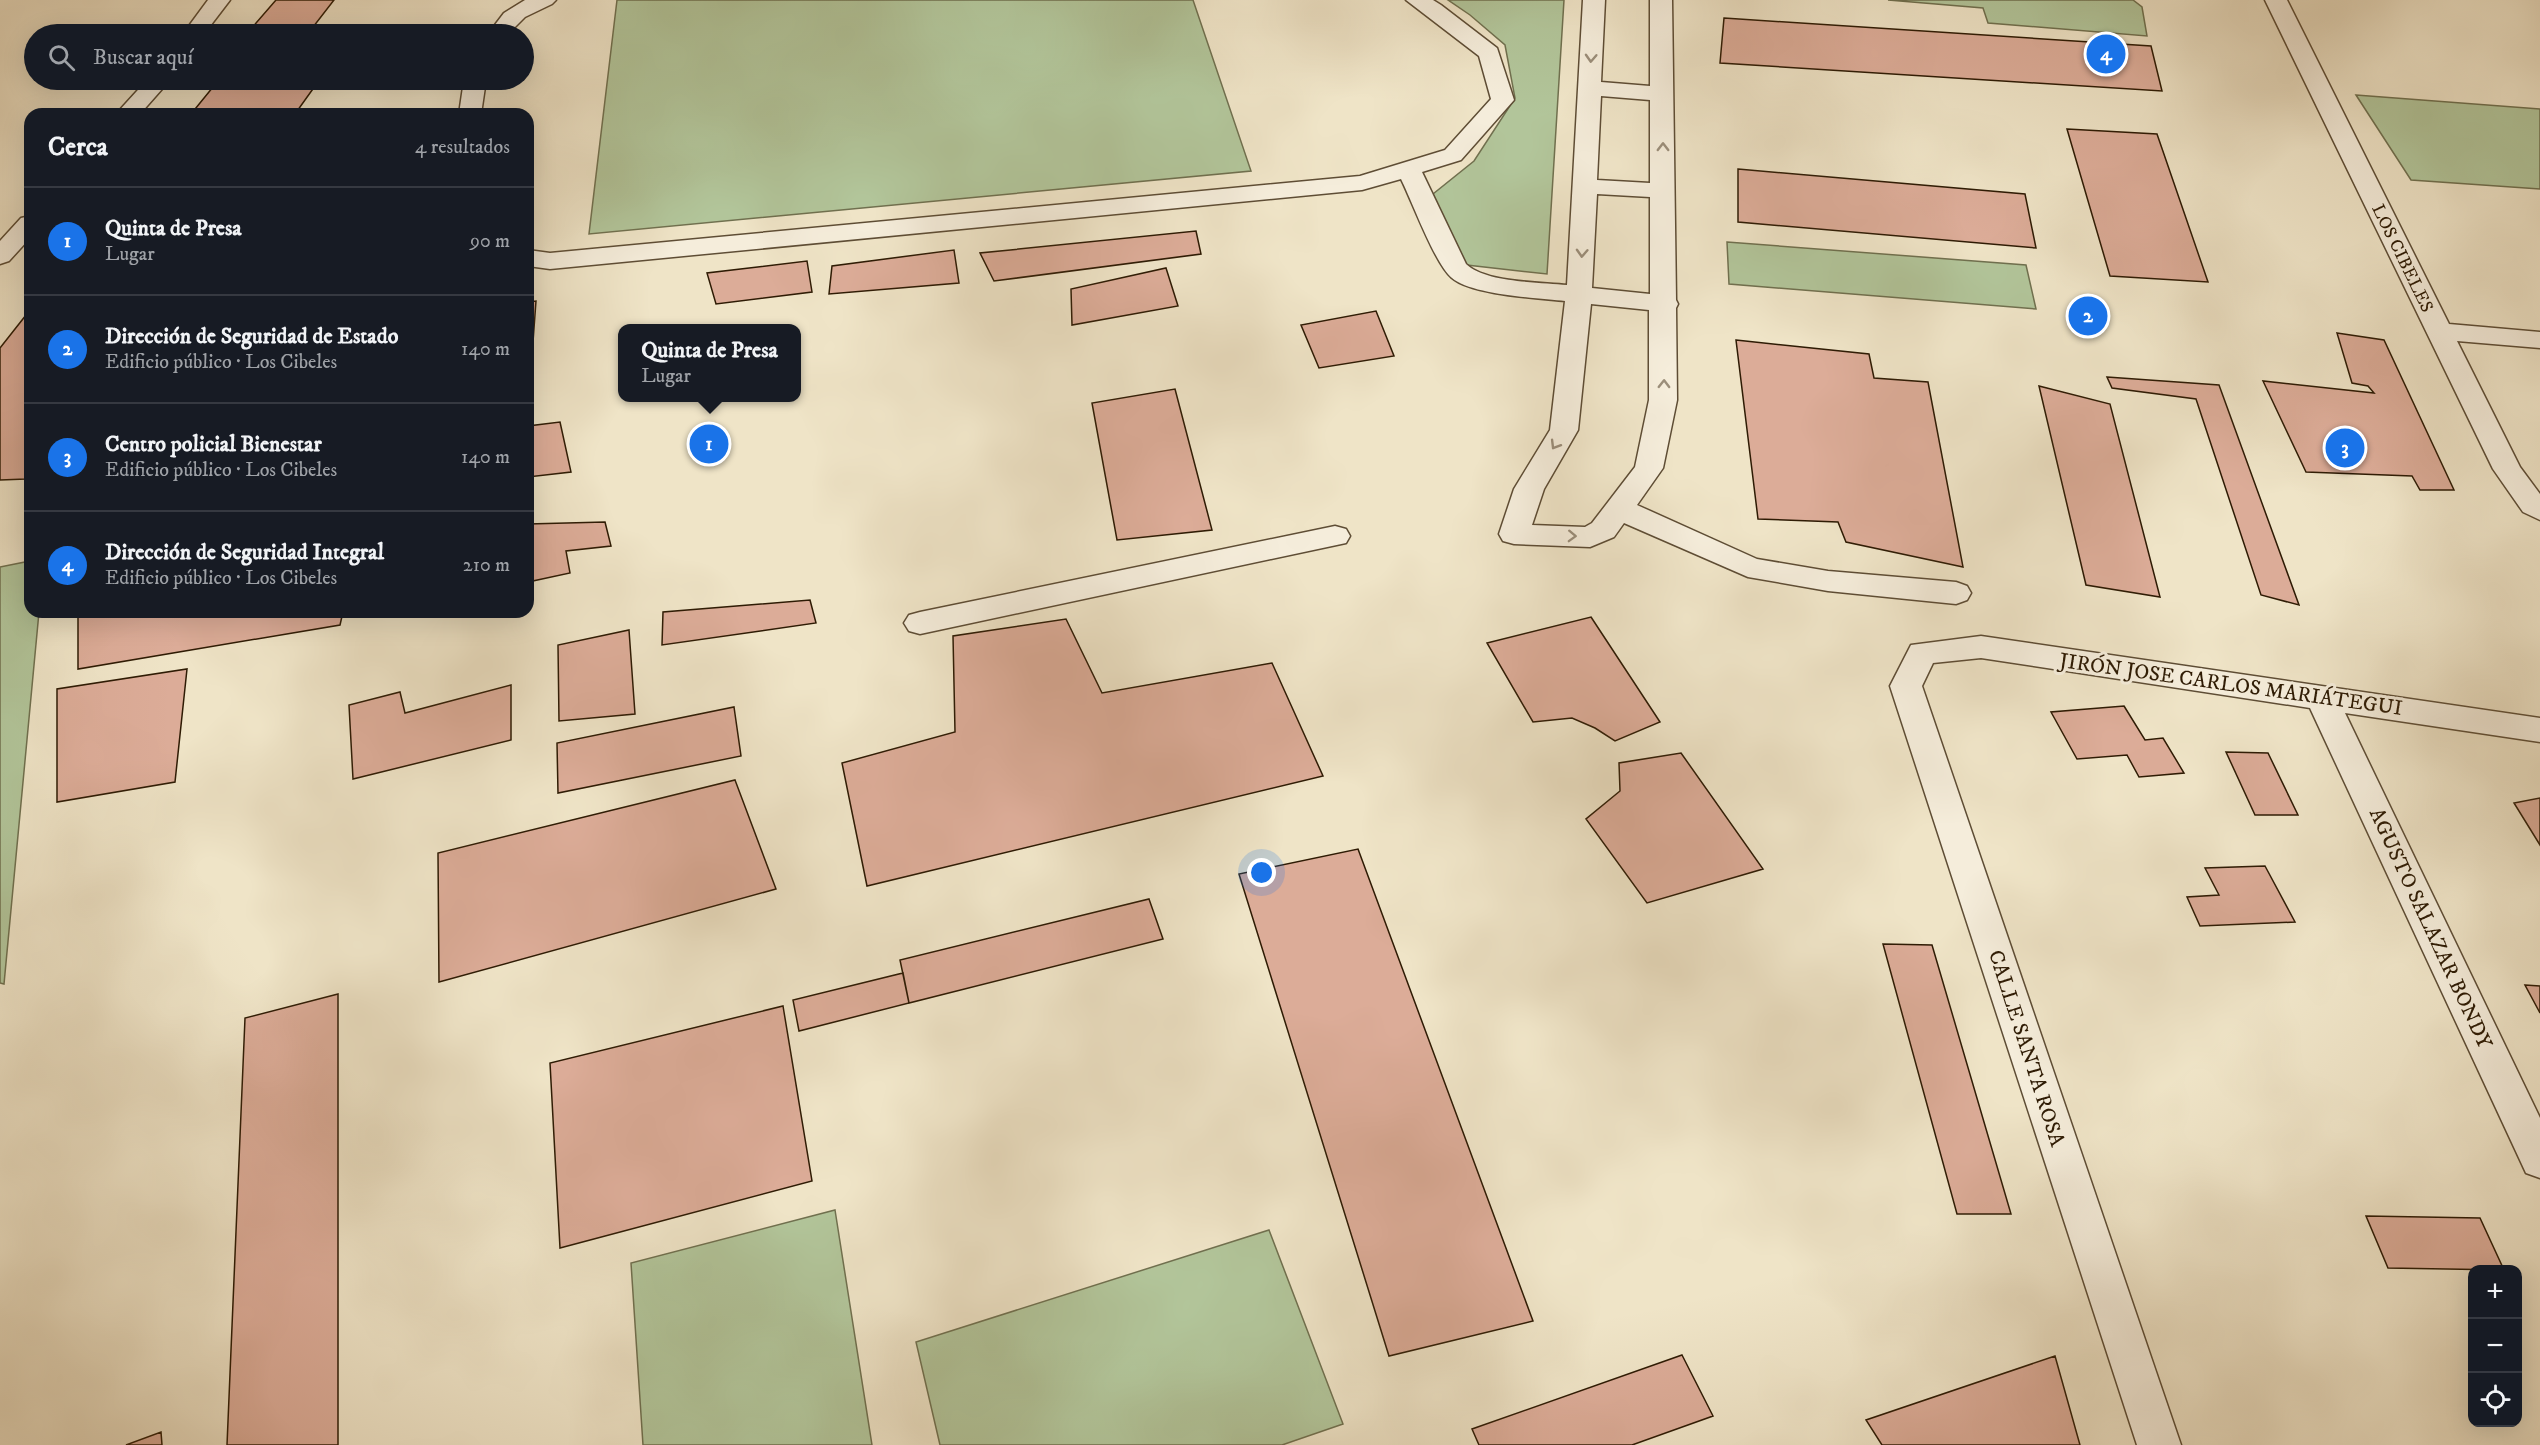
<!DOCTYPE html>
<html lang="es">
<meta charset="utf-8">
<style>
:root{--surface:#171b24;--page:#20242c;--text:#f1f3f6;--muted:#9ea1a6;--line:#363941;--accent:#1a73e8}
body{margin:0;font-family:"IM FELL DW Pica",serif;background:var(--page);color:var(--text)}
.controls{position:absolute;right:18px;bottom:18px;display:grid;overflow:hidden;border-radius:12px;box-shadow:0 6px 24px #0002}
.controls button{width:54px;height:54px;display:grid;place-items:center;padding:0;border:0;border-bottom:2px solid var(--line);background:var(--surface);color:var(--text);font:30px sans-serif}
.you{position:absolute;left:1262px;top:873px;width:21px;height:21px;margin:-15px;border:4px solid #fff;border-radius:50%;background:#1a73e8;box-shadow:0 0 0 9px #1a73e833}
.badge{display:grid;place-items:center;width:39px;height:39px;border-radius:50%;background:var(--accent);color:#fff;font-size:20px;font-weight:700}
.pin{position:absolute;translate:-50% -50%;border:3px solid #fff;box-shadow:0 2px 6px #0006}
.popup{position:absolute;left:618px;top:324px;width:183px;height:78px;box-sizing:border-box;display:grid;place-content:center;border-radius:12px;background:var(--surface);filter:drop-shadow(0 2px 4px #0005);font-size:20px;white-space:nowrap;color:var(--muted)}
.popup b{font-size:22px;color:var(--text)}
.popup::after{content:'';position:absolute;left:50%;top:100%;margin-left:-12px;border:12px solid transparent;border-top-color:var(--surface)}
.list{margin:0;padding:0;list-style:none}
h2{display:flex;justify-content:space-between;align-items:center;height:78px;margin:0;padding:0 24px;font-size:26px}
h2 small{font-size:20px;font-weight:400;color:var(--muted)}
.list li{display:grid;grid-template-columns:39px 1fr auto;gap:18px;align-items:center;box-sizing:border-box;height:108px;padding:0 24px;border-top:2px solid var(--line)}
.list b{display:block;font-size:22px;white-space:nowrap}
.list p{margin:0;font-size:20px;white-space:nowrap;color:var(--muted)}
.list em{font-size:20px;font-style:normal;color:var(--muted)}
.icon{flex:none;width:33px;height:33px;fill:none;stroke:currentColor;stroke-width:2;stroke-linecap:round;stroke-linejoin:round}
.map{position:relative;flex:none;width:2540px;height:1445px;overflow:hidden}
.search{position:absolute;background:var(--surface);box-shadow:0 6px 24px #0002;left:24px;top:24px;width:510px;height:66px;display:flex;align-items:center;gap:15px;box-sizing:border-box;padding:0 21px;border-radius:33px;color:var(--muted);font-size:22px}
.panel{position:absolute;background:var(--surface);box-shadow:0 6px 24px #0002;left:24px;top:108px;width:510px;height:510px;border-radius:18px}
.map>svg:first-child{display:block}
.green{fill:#b2c59a;stroke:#70704f;stroke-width:1.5}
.building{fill:#dcac98;stroke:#2e1b04;stroke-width:1.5}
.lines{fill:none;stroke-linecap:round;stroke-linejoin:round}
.service-casing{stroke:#5e4d35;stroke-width:3}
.minor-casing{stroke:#5e4d35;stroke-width:3}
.service{fill:#f5eddb;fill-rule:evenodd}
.minor{fill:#f5eddb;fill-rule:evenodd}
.oneway{stroke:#9b8e7a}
.labels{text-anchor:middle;stroke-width:6;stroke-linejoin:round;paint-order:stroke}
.far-street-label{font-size:18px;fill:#2e1b04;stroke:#f5eddb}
.street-label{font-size:21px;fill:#2e1b04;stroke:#f5eddb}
</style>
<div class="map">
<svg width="2540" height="1445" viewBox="0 0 2540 1445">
<rect width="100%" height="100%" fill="#efe4c7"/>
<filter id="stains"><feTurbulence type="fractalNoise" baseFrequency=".00333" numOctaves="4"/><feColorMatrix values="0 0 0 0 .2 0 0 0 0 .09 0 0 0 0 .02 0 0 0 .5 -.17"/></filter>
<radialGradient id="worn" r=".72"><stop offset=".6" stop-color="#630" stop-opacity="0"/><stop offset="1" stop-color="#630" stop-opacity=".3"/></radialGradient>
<path class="green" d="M 617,0 L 1193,0 L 1251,171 L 589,234 Z
M 1448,0 L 1564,0 L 1547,274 L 1458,264 L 1433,194 L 1474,161 L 1515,98 L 1505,45 L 1470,15 Z
M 1888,0 L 2133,0 L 2142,7 L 2147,36 L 1988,23 L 1983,8 Z
M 2356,95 L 2540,109 L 2540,189 L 2411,180 Z
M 1727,242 L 2026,265 L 2036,309 L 1729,284 Z
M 30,561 L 30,612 L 39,612 L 4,984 L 0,983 L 0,567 Z
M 835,1210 L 872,1445 L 643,1445 L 631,1263 Z
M 1269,1230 L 1343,1424 L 1282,1445 L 940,1445 L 916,1342 Z"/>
<path class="building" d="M 276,0 L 334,0 L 310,31 L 250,30 Z
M 1724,18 L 2151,46 L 2162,91 L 1720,63 Z
M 315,86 L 295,114 L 191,114 L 213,87 Z
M 2067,129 L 2157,134 L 2208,282 L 2110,276 Z
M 1738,169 L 2025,194 L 2036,248 L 1738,222 Z
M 1196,231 L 1201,254 L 994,281 L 980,253 Z
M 954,250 L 959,283 L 829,294 L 832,266 Z
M 807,261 L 812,292 L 716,304 L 707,273 Z
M 1166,268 L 1178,306 L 1072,325 L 1071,289 Z
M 536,301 L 533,342 L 528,343 L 528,302 Z
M 30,310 L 30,474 L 26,479 L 0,480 L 0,348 Z
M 1376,311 L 1394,356 L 1319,368 L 1301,325 Z
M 2337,333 L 2384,340 L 2454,490 L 2420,490 L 2412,476 L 2306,472 L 2263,381 L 2374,393 L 2368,386 L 2352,383 Z
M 1736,340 L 1869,354 L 1874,378 L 1928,382 L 1963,567 L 1846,542 L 1838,522 L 1758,519 Z
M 2107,377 L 2219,385 L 2299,605 L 2261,595 L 2196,399 L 2112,388 Z
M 2039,386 L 2110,404 L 2160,597 L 2086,585 Z
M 1175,389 L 1212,530 L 1117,540 L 1092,403 Z
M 560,422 L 571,472 L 528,477 L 528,426 Z
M 605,522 L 611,546 L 566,551 L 570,573 L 528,582 L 528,524 Z
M 810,600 L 816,623 L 662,645 L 663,612 Z
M 78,612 L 343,612 L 340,625 L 78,669 Z
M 1591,617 L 1660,722 L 1615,741 L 1595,728 L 1572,718 L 1533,722 L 1487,643 Z
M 1066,619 L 1102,693 L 1272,663 L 1323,776 L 867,886 L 842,763 L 955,732 L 953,636 Z
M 629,630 L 635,714 L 559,721 L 558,645 Z
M 187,669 L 175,782 L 57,802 L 57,689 Z
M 511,685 L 511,740 L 353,779 L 349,705 L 400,692 L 405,713 Z
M 2124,706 L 2145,740 L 2163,738 L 2184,773 L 2139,777 L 2127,755 L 2077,759 L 2051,712 Z
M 734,707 L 741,756 L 558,793 L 557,743 Z
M 2226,752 L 2268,753 L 2298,815 L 2255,815 Z
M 1681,753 L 1763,869 L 1647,903 L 1586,819 L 1620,791 L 1619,763 Z
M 735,780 L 776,889 L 439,982 L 438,853 Z
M 2540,798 L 2540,845 L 2514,803 Z
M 1358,849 L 1533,1321 L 1389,1356 L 1239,874 Z
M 2265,866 L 2295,922 L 2200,926 L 2187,897 L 2219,895 L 2205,868 Z
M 1149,899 L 1163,939 L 909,1003 L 900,960 Z
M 1883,944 L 1932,945 L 2011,1214 L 1957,1214 Z
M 903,973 L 909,1003 L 799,1031 L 793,1000 Z
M 2525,985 L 2540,986 L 2540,1013 Z
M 338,994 L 338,1445 L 227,1445 L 245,1018 Z
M 783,1006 L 812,1181 L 560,1248 L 550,1063 Z
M 2366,1216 L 2480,1218 L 2504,1270 L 2388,1268 Z
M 1682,1355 L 1713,1416 L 1632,1445 L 1479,1445 L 1472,1429 Z
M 2055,1356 L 2080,1445 L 1882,1445 L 1866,1420 Z
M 161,1432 L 162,1445 L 126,1445 Z"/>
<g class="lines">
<g class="service-casing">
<path id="service" d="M 525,0 L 556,0 L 552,4 L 525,17 L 508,34 L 488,34 L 504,13 Z
M 1406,0 L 1433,0 L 1441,5 L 1497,48 L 1514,100 L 1461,160 L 1422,172 L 1466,264 C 1486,283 1540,282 1567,285 L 1583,0 L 1605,0 L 1601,82 L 1650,86 L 1650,0 L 1672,0 L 1676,300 L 1678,304 L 1676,308 L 1677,400 L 1663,468 L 1637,505 L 1757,559 L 1828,571 L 1956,582 L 1967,586 L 1971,593 L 1967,600 L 1956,604 L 1828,591 L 1748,577 L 1624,523 L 1614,537 L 1590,547 L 1514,544 L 1503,541 L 1499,534 L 1514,489 L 1550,430 L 1565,301 C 1539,298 1471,295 1452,278 C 1435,264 1412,201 1401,179 L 1362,190 L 550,269 L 528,266 L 528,250 L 550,253 L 1360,176 L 1445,150 L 1491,99 L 1479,56 ZM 1601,96 L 1650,100 L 1650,183 L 1597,180 ZM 1597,194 L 1650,197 L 1650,294 L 1592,288 ZM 1591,304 L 1649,310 L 1649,400 L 1635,467 L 1592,523 L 1585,527 L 1532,525 L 1544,489 L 1578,430 Z
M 464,80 L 486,80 L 481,114 L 459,114 Z
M 1335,526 L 1346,529 L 1350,536 L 1346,543 L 920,634 L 909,631 L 904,623 L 909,615 L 920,612 Z"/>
</g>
<g class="minor-casing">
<path id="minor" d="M 208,0 L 230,0 L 204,34 L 183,34 Z
M 2265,0 L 2287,0 L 2449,324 L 2540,332 L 2540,348 L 2457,341 L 2520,467 L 2540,494 L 2540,520 L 2523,512 L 2493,469 Z
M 147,80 L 170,80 L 140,114 L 116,114 Z
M 30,216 L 30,238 L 9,261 L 0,264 L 0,241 L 21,218 Z
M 1981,636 L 2540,718 L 2540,742 L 2345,713 L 2540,1118 L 2540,1178 L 2526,1173 L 2310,708 L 1981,658 L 1933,663 L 1922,686 L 2181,1445 L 2137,1445 L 1890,686 L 1911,645 Z"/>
</g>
<use href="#service" class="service"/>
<use href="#minor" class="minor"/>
</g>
<defs><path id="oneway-chevron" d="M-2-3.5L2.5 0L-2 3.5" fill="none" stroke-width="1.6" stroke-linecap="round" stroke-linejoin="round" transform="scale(1.5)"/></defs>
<g class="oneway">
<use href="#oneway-chevron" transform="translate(1591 58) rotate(93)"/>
<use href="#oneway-chevron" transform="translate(1663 147) rotate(-90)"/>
<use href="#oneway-chevron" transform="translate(1582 253) rotate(93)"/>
<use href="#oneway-chevron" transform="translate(1664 384) rotate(-89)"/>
<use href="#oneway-chevron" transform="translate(1555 445) rotate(121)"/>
<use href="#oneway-chevron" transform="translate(1572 536) rotate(2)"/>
</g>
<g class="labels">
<g class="far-street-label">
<text transform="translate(2403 258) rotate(64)" y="6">LOS CIBELES</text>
</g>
<g class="street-label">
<text transform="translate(2231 684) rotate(8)" y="7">JIRÓN JOSE CARLOS MARIÁTEGUI</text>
<text transform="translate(2431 928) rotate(65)" y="7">AGUSTO SALAZAR BONDY</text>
<text transform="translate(2027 1048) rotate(72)" y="7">CALLE SANTA ROSA</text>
</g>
</g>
<rect width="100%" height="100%" filter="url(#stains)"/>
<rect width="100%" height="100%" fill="url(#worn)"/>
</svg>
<div class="controls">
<button>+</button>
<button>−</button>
<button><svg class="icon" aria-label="locate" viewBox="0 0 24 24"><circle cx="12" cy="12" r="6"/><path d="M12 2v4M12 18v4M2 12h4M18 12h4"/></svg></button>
</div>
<div class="you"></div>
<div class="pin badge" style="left:709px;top:444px">1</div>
<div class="popup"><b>Quinta de Presa</b>Lugar</div>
<div class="pin badge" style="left:2088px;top:316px">2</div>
<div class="pin badge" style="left:2345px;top:448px">3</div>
<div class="pin badge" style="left:2106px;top:54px">4</div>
<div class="search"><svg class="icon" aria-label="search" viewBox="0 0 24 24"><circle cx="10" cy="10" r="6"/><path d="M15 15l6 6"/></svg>Buscar aquí</div>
<section class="panel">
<h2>Cerca<small>4 resultados</small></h2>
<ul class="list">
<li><span class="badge">1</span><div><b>Quinta de Presa</b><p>Lugar</p></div><em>90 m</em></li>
<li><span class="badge">2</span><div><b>Dirección de Seguridad de Estado</b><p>Edificio público · Los Cibeles</p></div><em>140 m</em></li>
<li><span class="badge">3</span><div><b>Centro policial Bienestar</b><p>Edificio público · Los Cibeles</p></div><em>140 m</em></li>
<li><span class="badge">4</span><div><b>Dirección de Seguridad Integral</b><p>Edificio público · Los Cibeles</p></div><em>210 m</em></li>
</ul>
</section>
</div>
